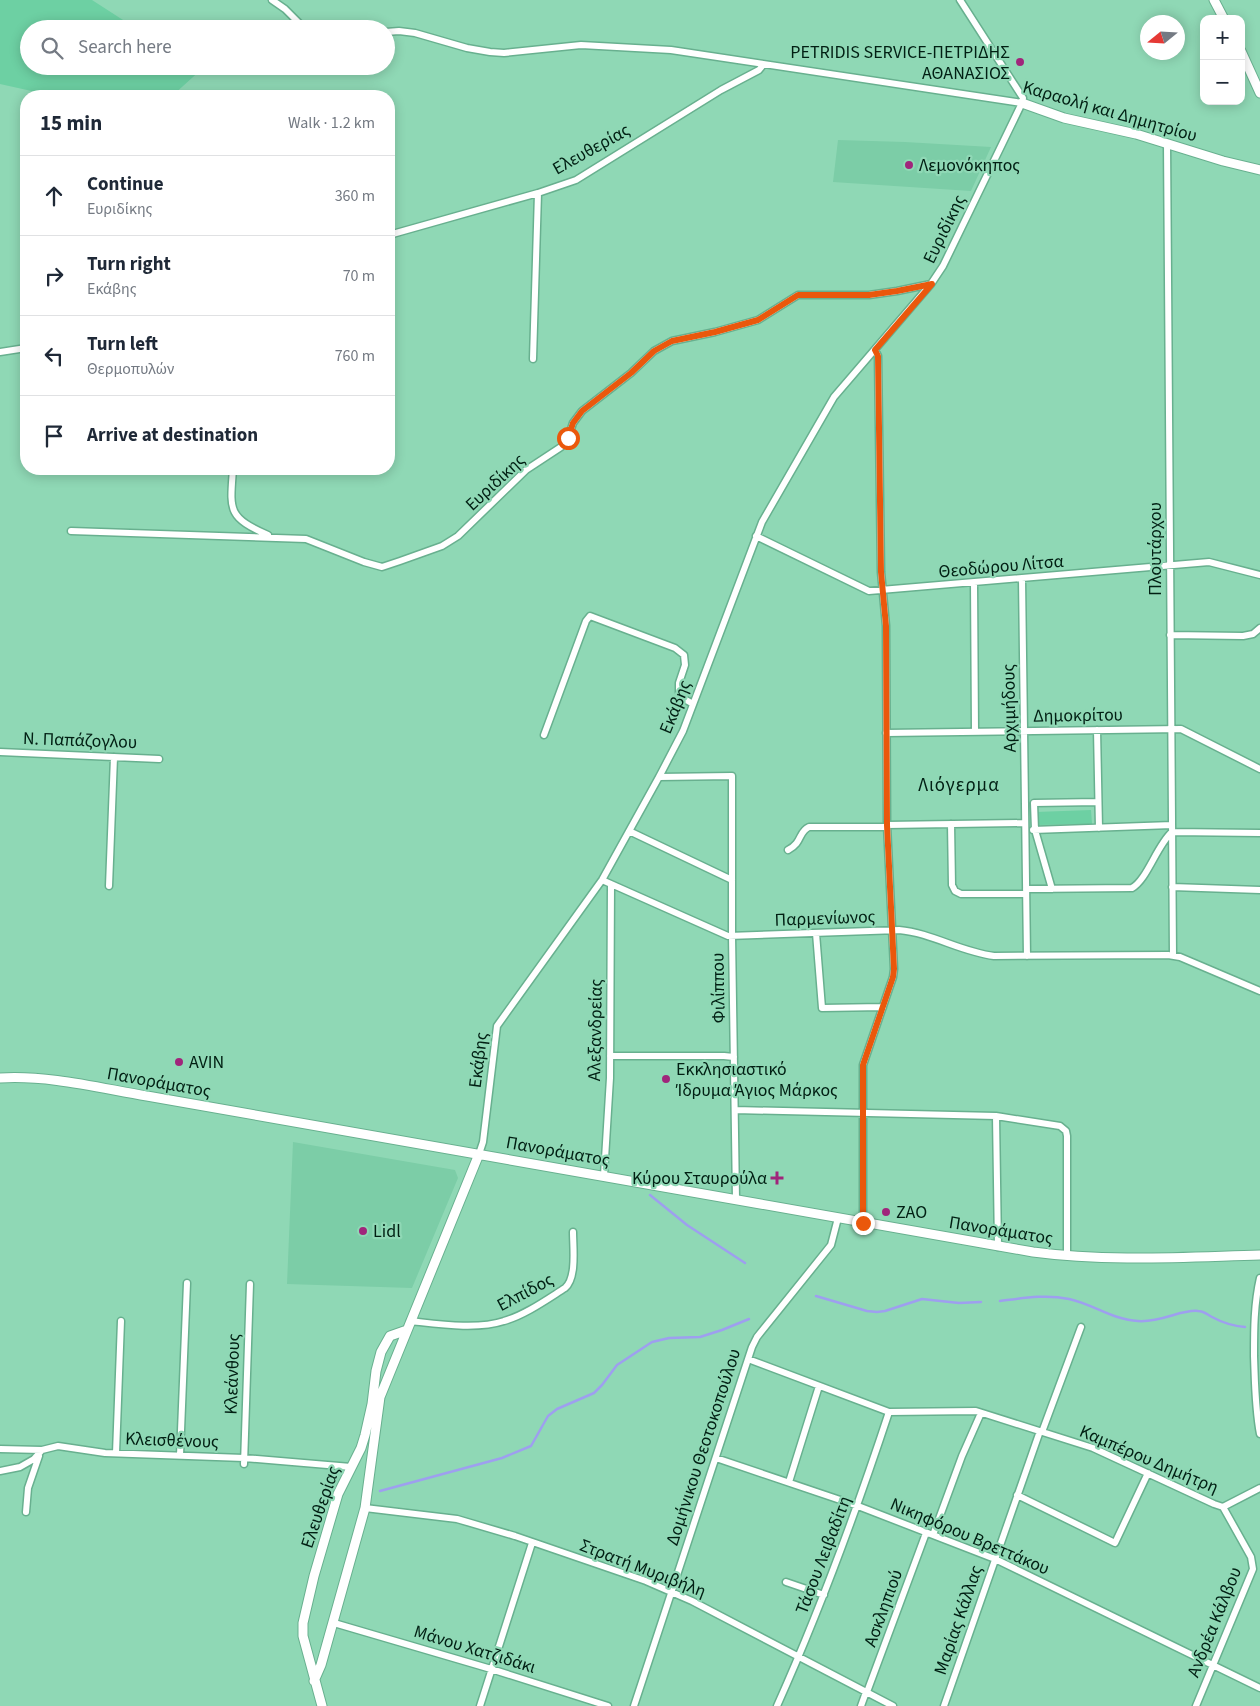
<!DOCTYPE html>
<meta charset="utf-8">
<style>
:root{--surface:#fff;--page:#f2f2f3;--text:#1f2937;--muted:#747a83;--line:#e0e1e3}
body{margin:0;font-family:"Source Sans 3",sans-serif;background:var(--page);color:var(--text)}
.controls{position:absolute;right:15px;top:15px;display:grid;overflow:hidden;border-radius:10px;box-shadow:0 2px 12px #0003}
.controls button{width:45px;height:45px;display:grid;place-items:center;padding:0;border:0;border-bottom:1px solid var(--line);background:var(--surface);color:var(--text);font:25px sans-serif}
.compass{position:absolute;left:1140px;top:15px;width:45px;height:45px;border-radius:50%;background:var(--surface);box-shadow:0 2px 12px #0003;rotate:252deg}
.stop{position:absolute;width:15px;height:15px;margin:-11px;border:4px solid #ea580c;border-radius:50%;background:#fff}
.stop.end{background:#ea580c;border-color:#fff;box-shadow:0 1px 5px #0008}
.list{margin:0;padding:0;list-style:none}
h2{display:flex;justify-content:space-between;align-items:center;height:65px;margin:0;padding:0 20px;font-size:21px}
h2 small{font-size:16px;font-weight:400;color:var(--muted)}
.list li{display:grid;grid-template-columns:32px 1fr auto;gap:15px;align-items:center;box-sizing:border-box;height:80px;padding:0 20px;border-top:1px solid var(--line)}
.list b{display:block;font-size:19px;white-space:nowrap}
.list p{margin:0;font-size:16px;white-space:nowrap;color:var(--muted)}
.list em{font-size:16px;font-style:normal;color:var(--muted)}
.icon{flex:none;width:28px;height:28px;fill:none;stroke:currentColor;stroke-width:2;stroke-linecap:round;stroke-linejoin:round}
.map{position:relative;flex:none;width:1260px;height:1706px;overflow:hidden}
.search{position:absolute;background:var(--surface);box-shadow:0 2px 12px #0003;left:20px;top:20px;width:375px;height:55px;display:flex;align-items:center;gap:12px;box-sizing:border-box;padding:0 18px;border-radius:28px;color:var(--muted);font-size:19px}
.panel{position:absolute;background:var(--surface);box-shadow:0 2px 12px #0003;left:20px;top:90px;width:375px;height:385px;border-radius:20px}
.map>svg:first-child{display:block}
.built{fill:#7ccda7}
.green{fill:#6dd0a3}
.lines{fill:none;stroke-linecap:round;stroke-linejoin:round}
.stream{stroke:#9e9fef;stroke-width:2.5}
.street-casing{stroke:#68b08f;stroke-width:9}
.secondary-casing{stroke:#68b08f;stroke-width:11}
.street{stroke:#fff;stroke-width:6}
.secondary{stroke:#fff;stroke-width:9}
.route{stroke:#ea580c;stroke-width:6}
.poi-dot{fill:#a0257b;stroke:#8fd8b5;stroke-width:2}
.labels{text-anchor:middle;stroke-width:4.5;stroke-linejoin:round;paint-order:stroke}
.poi-label{font-size:18px;fill:#011f13;stroke:#8fd8b5;text-anchor:start}
.street-label{font-size:18px;fill:#011f13;stroke:#8fd8b5}
.neighbourhood-label{font-size:19px;letter-spacing:1px;fill:#011f13;stroke:#8fd8b5}
</style>
<div class="map">
<svg width="1260" height="1706" viewBox="0 0 1260 1706">
<rect width="100%" height="100%" fill="#8fd8b5"/>
<path class="built" d="M 838,140 L 905,142 L 991,147 L 971,191 L 833,182 Z
M 293,1142 L 455,1170 L 458,1178 L 412,1288 L 287,1284 Z"/>
<path class="green" d="M 0,0 L 92,0 L 137,29 L 29,29 L 29,66 L 200,66 L 203,68 L 172,96 L 54,96 L 0,84 Z
M 1091,810 L 1092,824 L 1037,825 L 1036,812 Z"/>
<g class="lines">
<path class="stream" d="M 650,1195 L 687,1225 L 745,1263
M 816,1296 L 867,1311 L 877,1312 L 885,1311 L 922,1299 L 959,1303 L 981,1302
M 1000,1301 C 1023,1298 1046,1294 1069,1299 C 1093,1304 1113,1320 1138,1321 C 1160,1323 1182,1309 1198,1311 C 1204,1311 1208,1315 1212,1317 C 1223,1323 1233,1326 1245,1327
M 380,1491 L 502,1458 L 531,1446 L 548,1416 L 557,1409 L 594,1393 L 602,1385 L 617,1365 L 652,1342 L 669,1338 L 700,1337 L 722,1330 L 749,1319"/>
<g class="street-casing">
<path id="street" d="M 272,0 L 285,9 L 305,29
M 960,0 L 1023,98 L 1022,103
M 386,32 L 399,31 L 415,33 L 467,48 L 490,52 L 504,53 L 581,45 L 671,50 L 1022,103
M 1167,143 L 1173,955
M 389,235 L 538,193 L 576,180 L 721,90 L 759,70 L 763,65
M 0,352 L 26,348
M 533,359 L 538,193
M 233,469 C 230,510 227,517 268,535
M 71,531 L 306,539 L 364,562 L 382,567 L 400,561 L 442,546 L 458,536 L 526,470 L 561,447 L 568,438 L 573,423 L 582,411 L 631,373 L 654,351 L 672,341 L 715,332 L 758,320 L 798,295 L 869,295 L 897,291 L 931,284 L 943,266 L 1022,103
M 756,536 L 869,591 L 1209,562 L 1260,575
M 1022,579 L 1027,956
M 974,583 L 975,731
M 1170,635 L 1243,636 L 1253,634 L 1260,628
M 1097,730 L 1099,828
M 886,733 L 1181,729 L 1260,769
M 544,735 L 586,621 L 590,616 L 675,648 L 684,655 L 685,665 L 679,683 L 679,692 L 681,697 L 693,704
M 0,752 L 159,759
M 659,777 L 732,776 L 732,936 L 736,1199
M 951,824 L 952,885 L 955,891 L 961,894 L 1026,894
M 887,825 L 1025,823
M 1033,830 L 1172,825
M 629,831 L 732,880
M 788,850 C 803,842 798,832 809,827 L 887,827
M 602,880 L 728,936 L 899,930 C 932,933 961,952 994,956 L 1168,955 L 1180,957 L 1260,991
M 109,886 L 114,757
M 1172,887 L 1260,890
M 1026,889 L 1132,888 C 1147,880 1157,845 1172,832 L 1260,833
M 1052,889 L 1035,830 L 1034,803 L 1098,802
M 816,933 L 822,1008 L 883,1007
M 610,1056 L 724,1056 L 734,1057
M 735,1110 L 996,1116 L 1060,1126 L 1066,1131 L 1067,1136 L 1067,1256
M 996,1116 L 998,1247
M 479,1154 L 483,1142 L 497,1026 L 602,880 L 659,777 L 683,731 L 762,522 L 834,397 L 931,284
M 604,1175 L 610,1078 L 611,885
M 863,1223 L 863,1065 L 893,977 L 894,969 L 887,825 L 886,626 L 881,572 L 878,356 L 875,350
M 1260,1278 C 1254,1304 1254,1330 1254,1356 C 1255,1382 1255,1408 1260,1434
M 410,1321 C 438,1324 477,1330 504,1321 C 525,1315 546,1300 565,1288 C 577,1278 573,1247 573,1232
M 748,1359 L 889,1412 L 976,1411 L 1093,1448 L 1214,1504 L 1223,1507
M 1042,1432 L 1081,1327
M 0,1449 L 42,1450
M 116,1453 L 121,1321
M 180,1455 L 187,1283
M 716,1458 L 858,1506 L 995,1559 L 1260,1688
M 244,1464 L 250,1284
M 0,1471 L 20,1467 L 34,1459 L 42,1450 L 58,1446 L 105,1453 L 244,1458 L 351,1467
M 789,1482 L 819,1386
M 1017,1495 L 1115,1543 L 1148,1473
M 365,1508 L 457,1519 L 515,1536 L 646,1581 L 692,1601 L 893,1706
M 26,1512 L 28,1488 L 39,1456
M 933,1535 L 962,1456 L 981,1413
M 786,1582 L 824,1595
M 334,1623 L 491,1669 L 608,1706
M 867,1692 L 926,1533
M 480,1706 L 532,1543
M 634,1706 L 752,1347 L 757,1337 L 831,1245 L 838,1218
M 777,1706 C 820,1610 856,1512 889,1412
M 861,1706 L 866,1692
M 944,1706 L 1040,1431
M 1196,1706 L 1253,1569 L 1251,1557 L 1223,1507 L 1260,1488"/>
</g>
<g class="secondary-casing">
<path id="secondary" d="M 1214,0 L 1224,19
M 1241,51 L 1260,93
M 1022,103 L 1064,118 L 1136,134 L 1223,161 L 1260,170
M 0,1078 C 49,1075 99,1088 147,1096 L 1033,1252 C 1108,1262 1184,1257 1260,1255
M 314,1681 L 321,1665 L 365,1508 L 380,1397 L 479,1154
M 322,1706 L 303,1636 L 303,1623 L 314,1576 L 338,1494 L 361,1448 L 365,1435 L 372,1404 L 376,1371 L 381,1352 L 390,1336 L 407,1330"/>
</g>
<use href="#street" class="street"/>
<use href="#secondary" class="secondary"/>
</g>
<g class="lines">
<path class="route" d="M 568,438 L 573,423 L 582,411 L 631,373 L 654,351 L 672,341 L 715,332 L 758,320 L 798,295 L 869,295 L 897,291 L 932,284 L 875,350 L 878,356 L 881,572 L 886,626 L 887,825 L 894,969 L 893,977 L 863,1065 L 863,1223"/>
</g>
<g class="poi-dot">
<circle cx="1020" cy="62" r="5"/>
<circle cx="909" cy="165" r="5"/>
<circle cx="179" cy="1062" r="5"/>
<circle cx="666" cy="1079" r="5"/>
<path d="M774.5 1170.5h5v5h5v5h-5v5h-5v-5h-5v-5h5z"/>
<circle cx="886" cy="1212" r="5"/>
<circle cx="363" cy="1231" r="5"/>
</g>
<g class="labels">
<g class="poi-label">
<text x="1010" y="58" text-anchor="end">PETRIDIS SERVICE-ΠΕΤΡΙΔΗΣ<tspan x="1010" dy="21">ΑΘΑΝΑΣΙΟΣ</tspan></text>
<text x="919" y="171">Λεμονόκηπος</text>
<text x="189" y="1068">AVIN</text>
<text x="676" y="1075">Εκκλησιαστικό<tspan x="676" dy="21">Ίδρυμα Άγιος Μάρκος</tspan></text>
<text x="767" y="1184" text-anchor="end">Κύρου Σταυρούλα</text>
<text x="896" y="1218">ZAO</text>
<text x="373" y="1237">Lidl</text>
</g>
<g class="street-label">
<text transform="translate(1110 111) rotate(16)" y="6">Καραολή και Δημητρίου</text>
<text transform="translate(591 149) rotate(-29)" y="6">Ελευθερίας</text>
<text transform="translate(944 229) rotate(-64)" y="6">Ευριδίκης</text>
<text transform="translate(495 482) rotate(-43)" y="6">Ευριδίκης</text>
<text transform="translate(1155 549) rotate(-90)" y="6">Πλουτάρχου</text>
<text transform="translate(1001 566) rotate(-5)" y="6">Θεοδώρου Λίτσα</text>
<text transform="translate(675 707) rotate(-68)" y="6">Εκάβης</text>
<text transform="translate(1009 708) rotate(-91)" y="6">Αρχιμήδους</text>
<text transform="translate(1078 715) rotate(-1)" y="6">Δημοκρίτου</text>
<text transform="translate(80 740) rotate(2)" y="6">Ν. Παπάζογλου</text>
<text transform="translate(825 918) rotate(-2)" y="6">Παρμενίωνος</text>
<text transform="translate(718 988) rotate(-91)" y="6">Φιλίππου</text>
<text transform="translate(595 1030) rotate(-89)" y="6">Αλεξανδρείας</text>
<text transform="translate(478 1060) rotate(-83)" y="6">Εκάβης</text>
<text transform="translate(159 1082) rotate(10)" y="6">Πανοράματος</text>
<text transform="translate(558 1151) rotate(10)" y="6">Πανοράματος</text>
<text transform="translate(1001 1230) rotate(9)" y="6">Πανοράματος</text>
<text transform="translate(525 1292) rotate(-28)" y="6">Ελπίδος</text>
<text transform="translate(232 1374) rotate(-88)" y="6">Κλεάνθους</text>
<text transform="translate(172 1440) rotate(2)" y="6">Κλεισθένους</text>
<text transform="translate(703 1447) rotate(-72)" y="6">Δομήνικου Θεοτοκοπούλου</text>
<text transform="translate(1149 1459) rotate(23)" y="6">Καμπέρου Δημήτρη</text>
<text transform="translate(320 1507) rotate(-71)" y="6">Ελευθερίας</text>
<text transform="translate(970 1536) rotate(23)" y="6">Νικηφόρου Βρεττάκου</text>
<text transform="translate(823 1555) rotate(-69)" y="6">Τάσου Λειβαδίτη</text>
<text transform="translate(643 1568) rotate(21)" y="6">Στρατή Μυριβήλη</text>
<text transform="translate(883 1608) rotate(-70)" y="6">Ασκληπιού</text>
<text transform="translate(958 1620) rotate(-71)" y="6">Μαρίας Κάλλας</text>
<text transform="translate(1214 1622) rotate(-68)" y="6">Ανδρέα Κάλβου</text>
<text transform="translate(475 1649) rotate(17)" y="6">Μάνου Χατζιδάκι</text>
</g>
<g class="neighbourhood-label">
<text x="959" y="791">Λιόγερμα</text>
</g>
</g>
</svg>
<div class="controls">
<button>+</button>
<button>−</button>
</div>
<svg class="compass" viewBox="-18 -18 36 36"><path d="M0-13l5 13h-10z" fill="#e53935"/><path d="M0 13l5-13h-10z" fill="#747a83"/></svg>
<div class="stop" style="left:568px;top:438px"></div>
<div class="stop end" style="left:863px;top:1223px"></div>
<div class="search"><svg class="icon" aria-label="search" viewBox="0 0 24 24"><circle cx="10" cy="10" r="6"/><path d="M15 15l6 6"/></svg>Search here</div>
<section class="panel">
<h2>15 min<small>Walk · 1.2 km</small></h2>
<ul class="list">
<li><svg class="icon" aria-label="ahead" viewBox="0 0 24 24"><path d="M12 20V5M6 11l6-6 6 6"/></svg><div><b>Continue</b><p>Ευριδίκης</p></div><em>360 m</em></li>
<li><svg class="icon" aria-label="right" viewBox="0 0 24 24"><path d="M7 20v-9h11M14 6l5 5-5 5"/></svg><div><b>Turn right</b><p>Εκάβης</p></div><em>70 m</em></li>
<li><svg class="icon" aria-label="left" viewBox="0 0 24 24"><path d="M17 20v-9H6M10 6l-5 5 5 5"/></svg><div><b>Turn left</b><p>Θερμοπυλών</p></div><em>760 m</em></li>
<li><svg class="icon" aria-label="arrive" viewBox="0 0 24 24"><path d="M6 21V4h12l-3 4 3 4H6"/></svg><div><b>Arrive at destination</b></div></li>
</ul>
</section>
</div>
